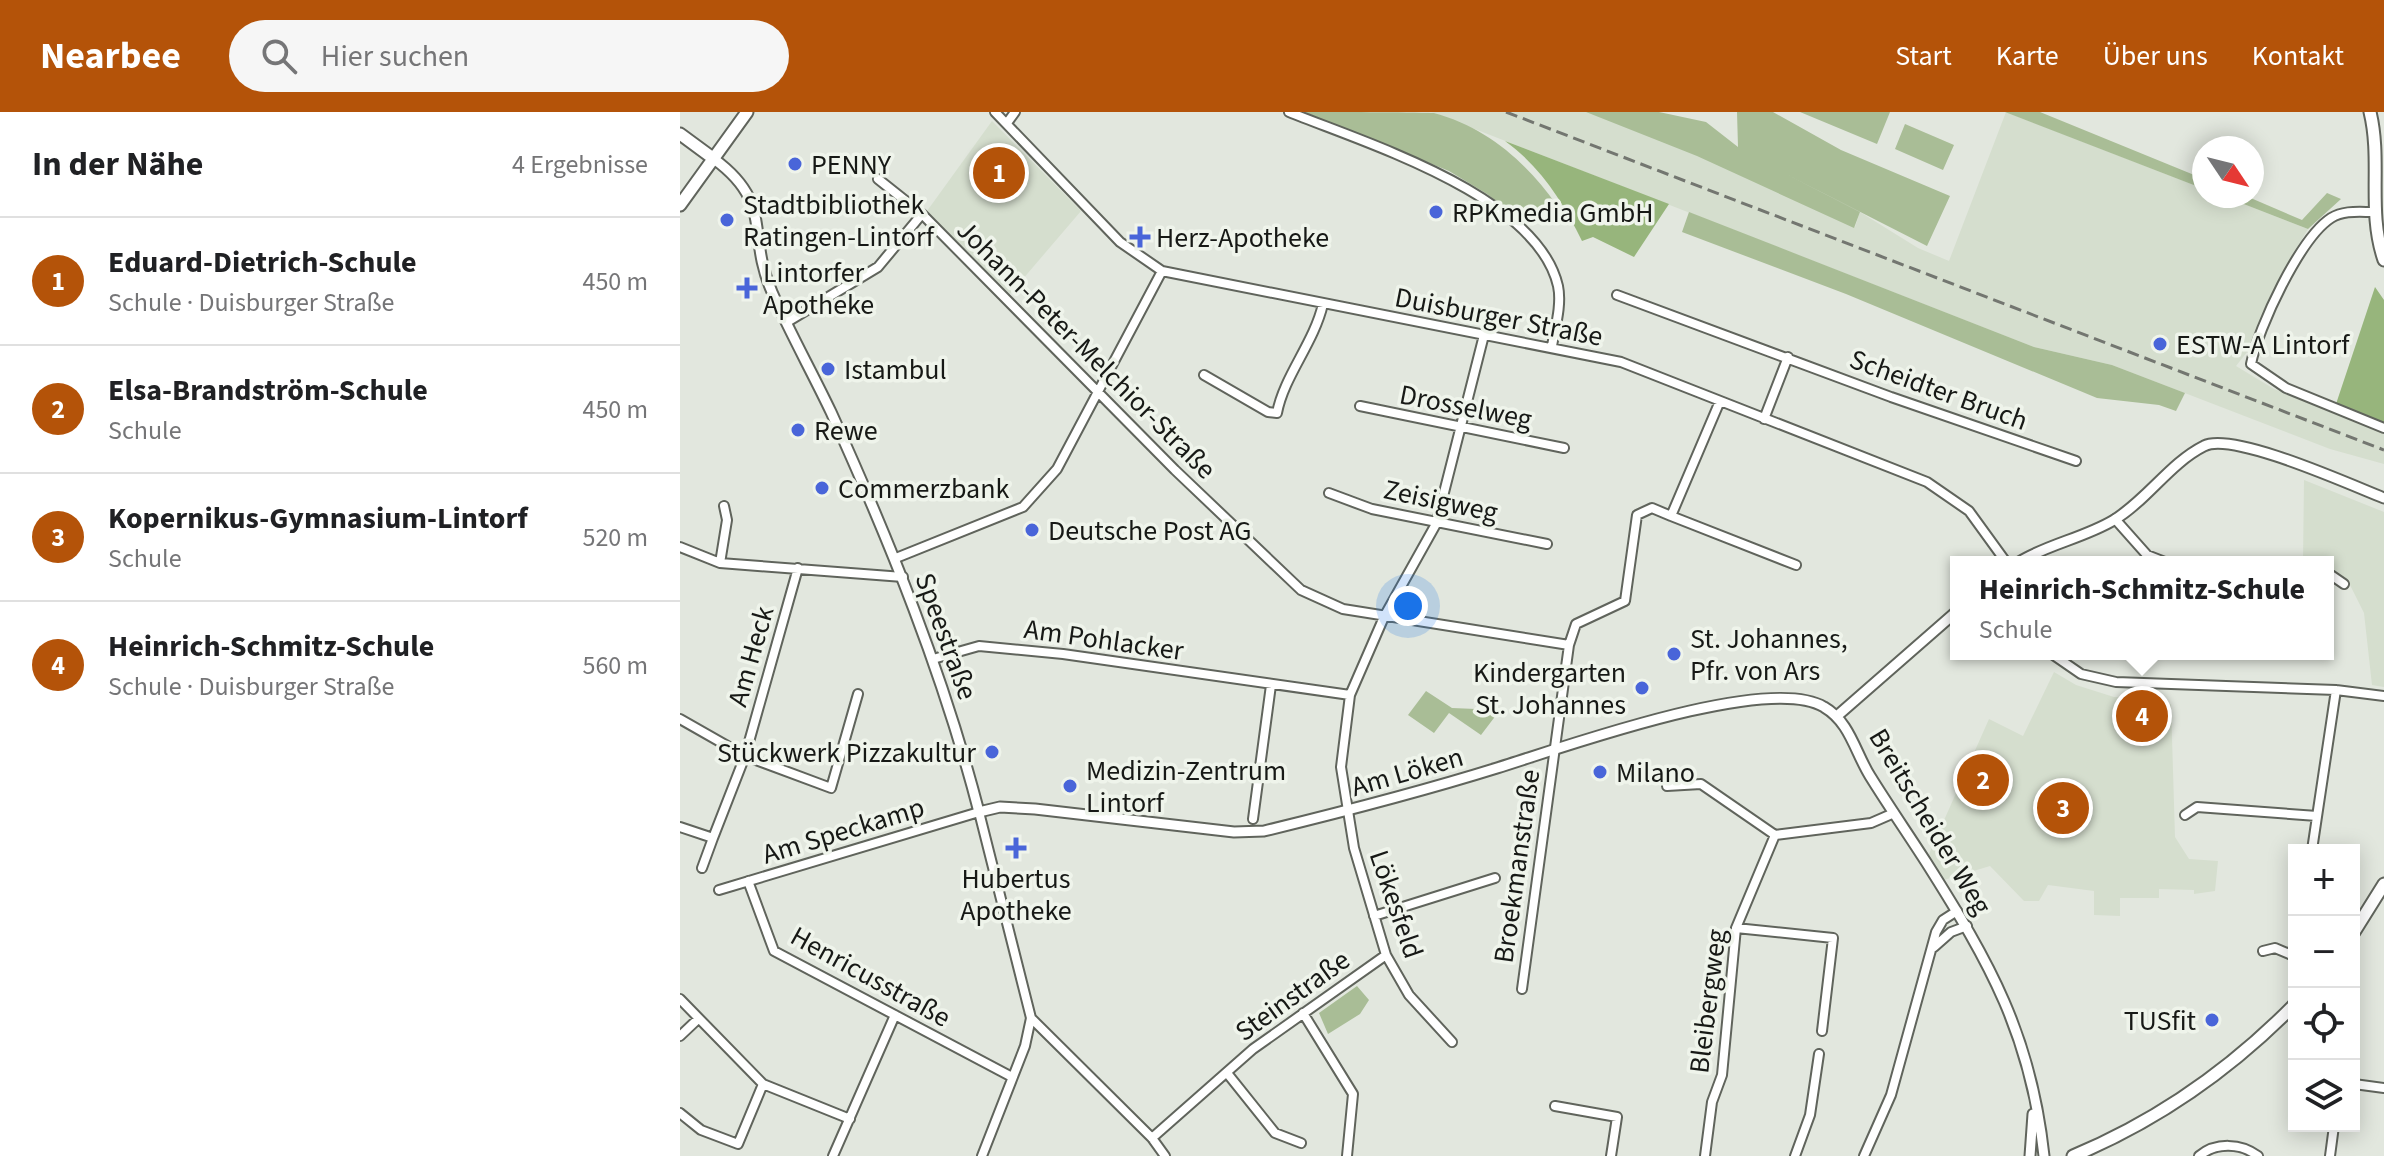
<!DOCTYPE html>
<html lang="de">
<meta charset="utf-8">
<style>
:root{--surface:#fff;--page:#f6f6f6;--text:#202124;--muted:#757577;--line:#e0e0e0;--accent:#b45309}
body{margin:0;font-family:"Source Sans 3",sans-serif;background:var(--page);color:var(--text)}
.controls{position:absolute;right:24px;bottom:24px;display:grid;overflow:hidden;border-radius:0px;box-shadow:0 4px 20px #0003}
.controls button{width:72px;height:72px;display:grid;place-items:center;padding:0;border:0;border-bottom:2px solid var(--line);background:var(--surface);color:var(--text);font:40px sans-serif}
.compass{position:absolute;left:1512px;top:24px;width:72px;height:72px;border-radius:50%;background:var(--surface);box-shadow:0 4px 20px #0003;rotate:125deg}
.you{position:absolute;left:728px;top:494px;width:28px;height:28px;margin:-20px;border:6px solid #fff;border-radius:50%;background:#1a73e8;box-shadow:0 0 0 12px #1a73e833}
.badge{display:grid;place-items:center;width:52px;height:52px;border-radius:50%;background:var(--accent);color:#fff;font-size:26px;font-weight:700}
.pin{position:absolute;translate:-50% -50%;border:4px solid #fff;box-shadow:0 2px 8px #0006}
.popup{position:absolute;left:1270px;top:444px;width:384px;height:104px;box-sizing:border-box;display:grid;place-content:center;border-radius:0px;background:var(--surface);filter:drop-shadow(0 2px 6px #0005);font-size:26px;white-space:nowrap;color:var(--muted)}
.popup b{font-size:30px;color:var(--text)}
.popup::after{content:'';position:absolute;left:50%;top:100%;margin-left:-16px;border:16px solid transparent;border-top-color:var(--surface)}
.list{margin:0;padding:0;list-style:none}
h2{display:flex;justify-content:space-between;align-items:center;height:104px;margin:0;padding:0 32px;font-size:34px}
h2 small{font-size:26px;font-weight:400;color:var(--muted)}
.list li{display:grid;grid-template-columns:52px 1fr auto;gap:24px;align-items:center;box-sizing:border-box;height:128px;padding:0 32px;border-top:2px solid var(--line)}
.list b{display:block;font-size:30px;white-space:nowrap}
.list p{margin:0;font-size:26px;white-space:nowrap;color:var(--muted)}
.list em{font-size:26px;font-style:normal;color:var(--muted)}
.icon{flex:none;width:44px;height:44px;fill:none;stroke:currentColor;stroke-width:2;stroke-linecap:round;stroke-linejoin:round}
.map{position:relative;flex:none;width:1704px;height:1044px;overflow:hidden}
header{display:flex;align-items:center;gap:48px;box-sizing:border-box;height:112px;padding:0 40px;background:var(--accent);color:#fff}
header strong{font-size:38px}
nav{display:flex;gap:44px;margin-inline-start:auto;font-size:28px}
.search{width:560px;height:72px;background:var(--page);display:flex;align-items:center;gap:20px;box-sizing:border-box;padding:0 28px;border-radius:44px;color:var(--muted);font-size:30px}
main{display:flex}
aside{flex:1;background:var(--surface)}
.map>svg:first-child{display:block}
.built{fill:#d5dece}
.green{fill:#a9bd96}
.forest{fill:#97b57c}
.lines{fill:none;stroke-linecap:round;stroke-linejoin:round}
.minor-casing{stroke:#60645c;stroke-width:12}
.tertiary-casing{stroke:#60645c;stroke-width:13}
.secondary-casing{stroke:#60645c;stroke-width:15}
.minor{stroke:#fff;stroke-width:8}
.tertiary{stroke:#fff;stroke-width:9}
.secondary{stroke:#fff;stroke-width:11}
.rail{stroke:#737670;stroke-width:3;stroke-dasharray:12 6;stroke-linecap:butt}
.poi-dot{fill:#4965d9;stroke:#eff4eb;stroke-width:3}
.labels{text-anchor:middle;stroke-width:7;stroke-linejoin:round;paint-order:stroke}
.poi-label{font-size:28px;fill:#171916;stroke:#eff4eb;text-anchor:start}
.street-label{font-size:28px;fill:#171916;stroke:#eff4eb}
</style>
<header>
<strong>Nearbee</strong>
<div class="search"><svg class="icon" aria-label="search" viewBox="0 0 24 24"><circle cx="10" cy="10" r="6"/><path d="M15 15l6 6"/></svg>Hier suchen</div>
<nav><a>Start</a><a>Karte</a><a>Über uns</a><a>Kontakt</a></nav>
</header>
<main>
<aside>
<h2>In der Nähe<small>4 Ergebnisse</small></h2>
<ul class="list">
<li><span class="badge">1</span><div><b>Eduard-Dietrich-Schule</b><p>Schule · Duisburger Straße</p></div><em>450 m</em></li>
<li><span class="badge">2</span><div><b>Elsa-Brandström-Schule</b><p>Schule</p></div><em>450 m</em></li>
<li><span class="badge">3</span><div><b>Kopernikus-Gymnasium-Lintorf</b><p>Schule</p></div><em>520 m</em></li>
<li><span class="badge">4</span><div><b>Heinrich-Schmitz-Schule</b><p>Schule · Duisburger Straße</p></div><em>560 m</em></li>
</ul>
</aside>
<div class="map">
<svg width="1704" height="1044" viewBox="0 0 1704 1044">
<rect width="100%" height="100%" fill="#e2e7de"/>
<path class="built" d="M 751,0 L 951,0 L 1175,115 L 1180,100 L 1238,136 L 1269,149 L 1326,0 L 1524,77 L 1524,84 L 1543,84 L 1628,117 L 1606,154 L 1571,235 L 1556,254 L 1594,277 L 1704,321 L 1704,352 L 1650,337 L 1432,253 L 1354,235 Z
M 312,9 L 401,99 L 330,182 L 247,99 Z
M 1624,368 L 1704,400 L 1704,575 L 1692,573 L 1684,501 L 1668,469 L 1648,455 L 1648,450 L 1623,450 Z
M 1374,560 L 1396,573 L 1434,585 L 1472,586 L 1472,592 L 1491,592 L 1495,725 L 1509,747 L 1538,749 L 1535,779 L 1514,782 L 1514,778 L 1479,777 L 1479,786 L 1440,786 L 1440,804 L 1414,803 L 1414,779 L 1368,773 L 1359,789 L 1344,789 L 1310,754 L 1264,768 L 1249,742 L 1309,607 L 1343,624 Z"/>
<path class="green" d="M 624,0 C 655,0 727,0 754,1 C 806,15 845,49 876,92 L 846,113 L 807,82 L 769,59 Z
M 906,0 L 979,0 L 1026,10 L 1058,35 L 1057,0 L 1093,0 L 1161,38 L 1270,84 L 1247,134 L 1096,57 L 1180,100 L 1174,116 L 1017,44 Z
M 1120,0 L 1210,0 L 1197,32 Z
M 1325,0 L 1360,0 L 1524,67 L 1524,77 Z
M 1225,12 L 1274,33 L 1263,58 L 1215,37 Z
M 1647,81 L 1661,87 L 1628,117 L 1543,84 L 1566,84 L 1622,108 Z
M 1009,100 L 1354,235 L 1432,253 L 1505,281 L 1496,299 L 1479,293 L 1417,286 L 1166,182 L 1002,120 Z
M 746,579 L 772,596 L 820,598 L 801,623 L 769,601 L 754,621 L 728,603 Z
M 677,874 L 689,888 L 680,902 L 648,922 L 639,901 Z"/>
<path class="forest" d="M 825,29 L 989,92 L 954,145 L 913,125 L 902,129 C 883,90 861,55 825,29 Z
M 1695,175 L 1704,188 L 1704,312 L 1656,292 Z"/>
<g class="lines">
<g class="minor-casing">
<path id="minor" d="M 315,0 L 440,130 L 482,159 L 941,250 L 1247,370 L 1289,399 L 1326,450
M 609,0 C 685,31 857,83 878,174 C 882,193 875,216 872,234
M 327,11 L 335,0
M 198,67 L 242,102 L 495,358 L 621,478 L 663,497 L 889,533
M 1693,100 C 1679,100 1664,98 1651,106 C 1620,126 1578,216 1571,252 L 1606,276 L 1704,316
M 937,183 L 1211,285 L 1396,349
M 107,210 L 198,155 L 242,102
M 524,263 L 588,300 L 597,301 C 604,264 634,231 643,192
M 680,294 L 884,336
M 1084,307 L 1108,245
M 649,381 L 692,397 L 867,432
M 991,404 L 1116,453
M 1435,407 L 1467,443 L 1485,450
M 0,435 L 40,451 L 223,465
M 216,446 L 343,395 L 377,357 L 482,159
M 40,451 L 47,408 L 44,394
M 1648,461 L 1664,472
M 1372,542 L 1401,562 L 1436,570 L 1656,578 L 1704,584
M 253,547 L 299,534 L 383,542 L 670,583
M 0,607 L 65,644 L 151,676 L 178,582
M 987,674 L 1021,672 L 1095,723
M 1505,703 L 1517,695 L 1637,704
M 573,707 L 591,573
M 0,715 L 33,726 L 22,756
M 33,726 L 65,644 L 118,456
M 1632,738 L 1656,578
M 68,769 L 94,839 L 332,965
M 39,778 L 299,700 L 351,906 L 345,934 L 302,1044
M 694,804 L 815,766
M 1056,816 L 1153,826 L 1142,919
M 1254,835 L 1271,820 L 1287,814
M 1583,839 L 1595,836 L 1614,844
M 842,877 L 889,533 L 896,512 L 945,489 L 957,403 L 972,396 L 991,404 L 1040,289
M 0,887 L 83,972 L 170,1007
M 623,901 L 673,982 L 667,1044
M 351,906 L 472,1026 L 485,1044
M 0,924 L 18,907
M 772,930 L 729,883 L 706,843 L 674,736 L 661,655 L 670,583 L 704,505 L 756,412 L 804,223
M 547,961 L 595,1021 L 621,1031
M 1674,972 L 1704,976
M 875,994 L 937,1005 L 931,1044
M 0,1001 L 21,1018 L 58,1032 L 83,972
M 472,1026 L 573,937 L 706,843
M 153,1044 L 215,903
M 1025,1044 L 1032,990 L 1042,963 L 1056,816 L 1095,723 L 1191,711 L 1214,701
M 1115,1044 L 1130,1003 L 1139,942
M 1184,1044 L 1211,983 L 1256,820 L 1263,808 L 1277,799
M 1519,1044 C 1536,1030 1561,1031 1578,1044
M 1650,1044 L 1654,1014"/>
</g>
<g class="tertiary-casing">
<path id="tertiary" d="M 34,47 C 94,91 66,121 92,180 C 110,221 132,260 151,300 C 210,430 263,561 299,700 L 320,695 L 355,697 L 554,720 L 584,719 C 662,700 740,680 817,656 C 882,636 1088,561 1144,595 C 1170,610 1175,640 1190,664 C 1208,693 1228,722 1246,750 C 1310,851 1351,923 1364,1044
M 1339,450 C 1368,432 1404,426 1434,408 C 1467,388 1490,351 1524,334 C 1552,319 1671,373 1704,386
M 1157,604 L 1276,500
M 1350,1044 L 1353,1002"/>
</g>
<g class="secondary-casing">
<path id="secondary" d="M 1690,0 C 1702,49 1687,99 1704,148
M 0,22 L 34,47
M 0,93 L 67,0
M 1674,820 L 1704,772
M 1393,1044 C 1477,1009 1550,958 1614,893"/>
</g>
<use href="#minor" class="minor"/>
<use href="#tertiary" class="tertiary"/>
<use href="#secondary" class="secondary"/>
<path class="rail" d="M 826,0 L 1704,338"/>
</g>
<g class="poi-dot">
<circle cx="115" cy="52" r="8"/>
<circle cx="756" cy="100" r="8"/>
<circle cx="47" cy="108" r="8"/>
<path d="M456 113h8v8h8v8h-8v8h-8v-8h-8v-8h8z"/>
<path d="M63 164h8v8h8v8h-8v8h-8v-8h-8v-8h8z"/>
<circle cx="1480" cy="232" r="8"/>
<circle cx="148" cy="257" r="8"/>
<circle cx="118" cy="318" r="8"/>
<circle cx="142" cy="376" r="8"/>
<circle cx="352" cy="418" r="8"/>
<circle cx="994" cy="542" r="8"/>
<circle cx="962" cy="576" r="8"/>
<circle cx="312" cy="640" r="8"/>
<circle cx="920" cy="660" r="8"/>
<circle cx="390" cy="674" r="8"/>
<path d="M332 724h8v8h8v8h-8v8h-8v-8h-8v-8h8z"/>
<circle cx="1532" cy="908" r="8"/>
</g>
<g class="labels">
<g class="poi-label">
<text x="131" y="62">PENNY</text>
<text x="63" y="102">Stadtbibliothek<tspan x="63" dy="32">Ratingen-Lintorf</tspan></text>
<text x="772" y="110">RPKmedia GmbH</text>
<text x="476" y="135">Herz-Apotheke</text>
<text x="83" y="170">Lintorfer<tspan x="83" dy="32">Apotheke</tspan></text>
<text x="1496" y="242">ESTW-A Lintorf</text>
<text x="164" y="267">Istambul</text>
<text x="134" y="328">Rewe</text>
<text x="158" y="386">Commerzbank</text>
<text x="368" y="428">Deutsche Post AG</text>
<text x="1010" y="536">St. Johannes,<tspan x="1010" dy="32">Pfr. von Ars</tspan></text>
<text x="946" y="570" text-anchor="end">Kindergarten<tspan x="946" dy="32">St. Johannes</tspan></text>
<text x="296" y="650" text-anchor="end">Stückwerk Pizzakultur</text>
<text x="406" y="668">Medizin-Zentrum<tspan x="406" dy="32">Lintorf</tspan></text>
<text x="936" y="670">Milano</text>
<text x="336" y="776" text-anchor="middle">Hubertus<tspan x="336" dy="32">Apotheke</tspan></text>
<text x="1516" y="918" text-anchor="end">TUSfit</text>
</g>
<g class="street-label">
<text transform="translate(819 204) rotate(11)" y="10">Duisburger Straße</text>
<text transform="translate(407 237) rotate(45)" y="10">Johann-Peter-Melchior-Straße</text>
<text transform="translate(1259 277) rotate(20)" y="10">Scheidter Bruch</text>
<text transform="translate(786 294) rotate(11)" y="10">Drosselweg</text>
<text transform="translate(761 388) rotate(12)" y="10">Zeisigweg</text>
<text transform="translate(267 524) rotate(70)" y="10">Speestraße</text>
<text transform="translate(424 527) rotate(8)" y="10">Am Pohlacker</text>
<text transform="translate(70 544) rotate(-74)" y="10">Am Heck</text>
<text transform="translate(727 659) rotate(-16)" y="10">Am Löken</text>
<text transform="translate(1251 709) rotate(59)" y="10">Breitscheider Weg</text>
<text transform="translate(163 718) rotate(-17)" y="10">Am Speckamp</text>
<text transform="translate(836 754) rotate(-82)" y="10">Broekmanstraße</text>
<text transform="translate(717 792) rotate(71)" y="10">Lökesfeld</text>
<text transform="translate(191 864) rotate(29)" y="10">Henricusstraße</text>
<text transform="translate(612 883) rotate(-36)" y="10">Steinstraße</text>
<text transform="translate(1027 889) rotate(-83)" y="10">Bleibergweg</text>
</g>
</g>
</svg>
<div class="controls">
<button>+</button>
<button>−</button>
<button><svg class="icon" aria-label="locate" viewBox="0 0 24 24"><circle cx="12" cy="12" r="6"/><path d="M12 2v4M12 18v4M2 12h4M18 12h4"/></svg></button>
<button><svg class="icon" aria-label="layers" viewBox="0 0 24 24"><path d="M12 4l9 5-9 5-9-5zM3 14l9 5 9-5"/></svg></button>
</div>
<svg class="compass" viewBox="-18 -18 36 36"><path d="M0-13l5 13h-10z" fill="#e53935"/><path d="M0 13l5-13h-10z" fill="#757577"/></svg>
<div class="you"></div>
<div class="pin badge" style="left:319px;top:61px">1</div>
<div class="pin badge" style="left:1303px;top:668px">2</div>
<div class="pin badge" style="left:1383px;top:696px">3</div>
<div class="pin badge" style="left:1462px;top:604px">4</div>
<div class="popup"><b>Heinrich-Schmitz-Schule</b>Schule</div>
</div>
</main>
